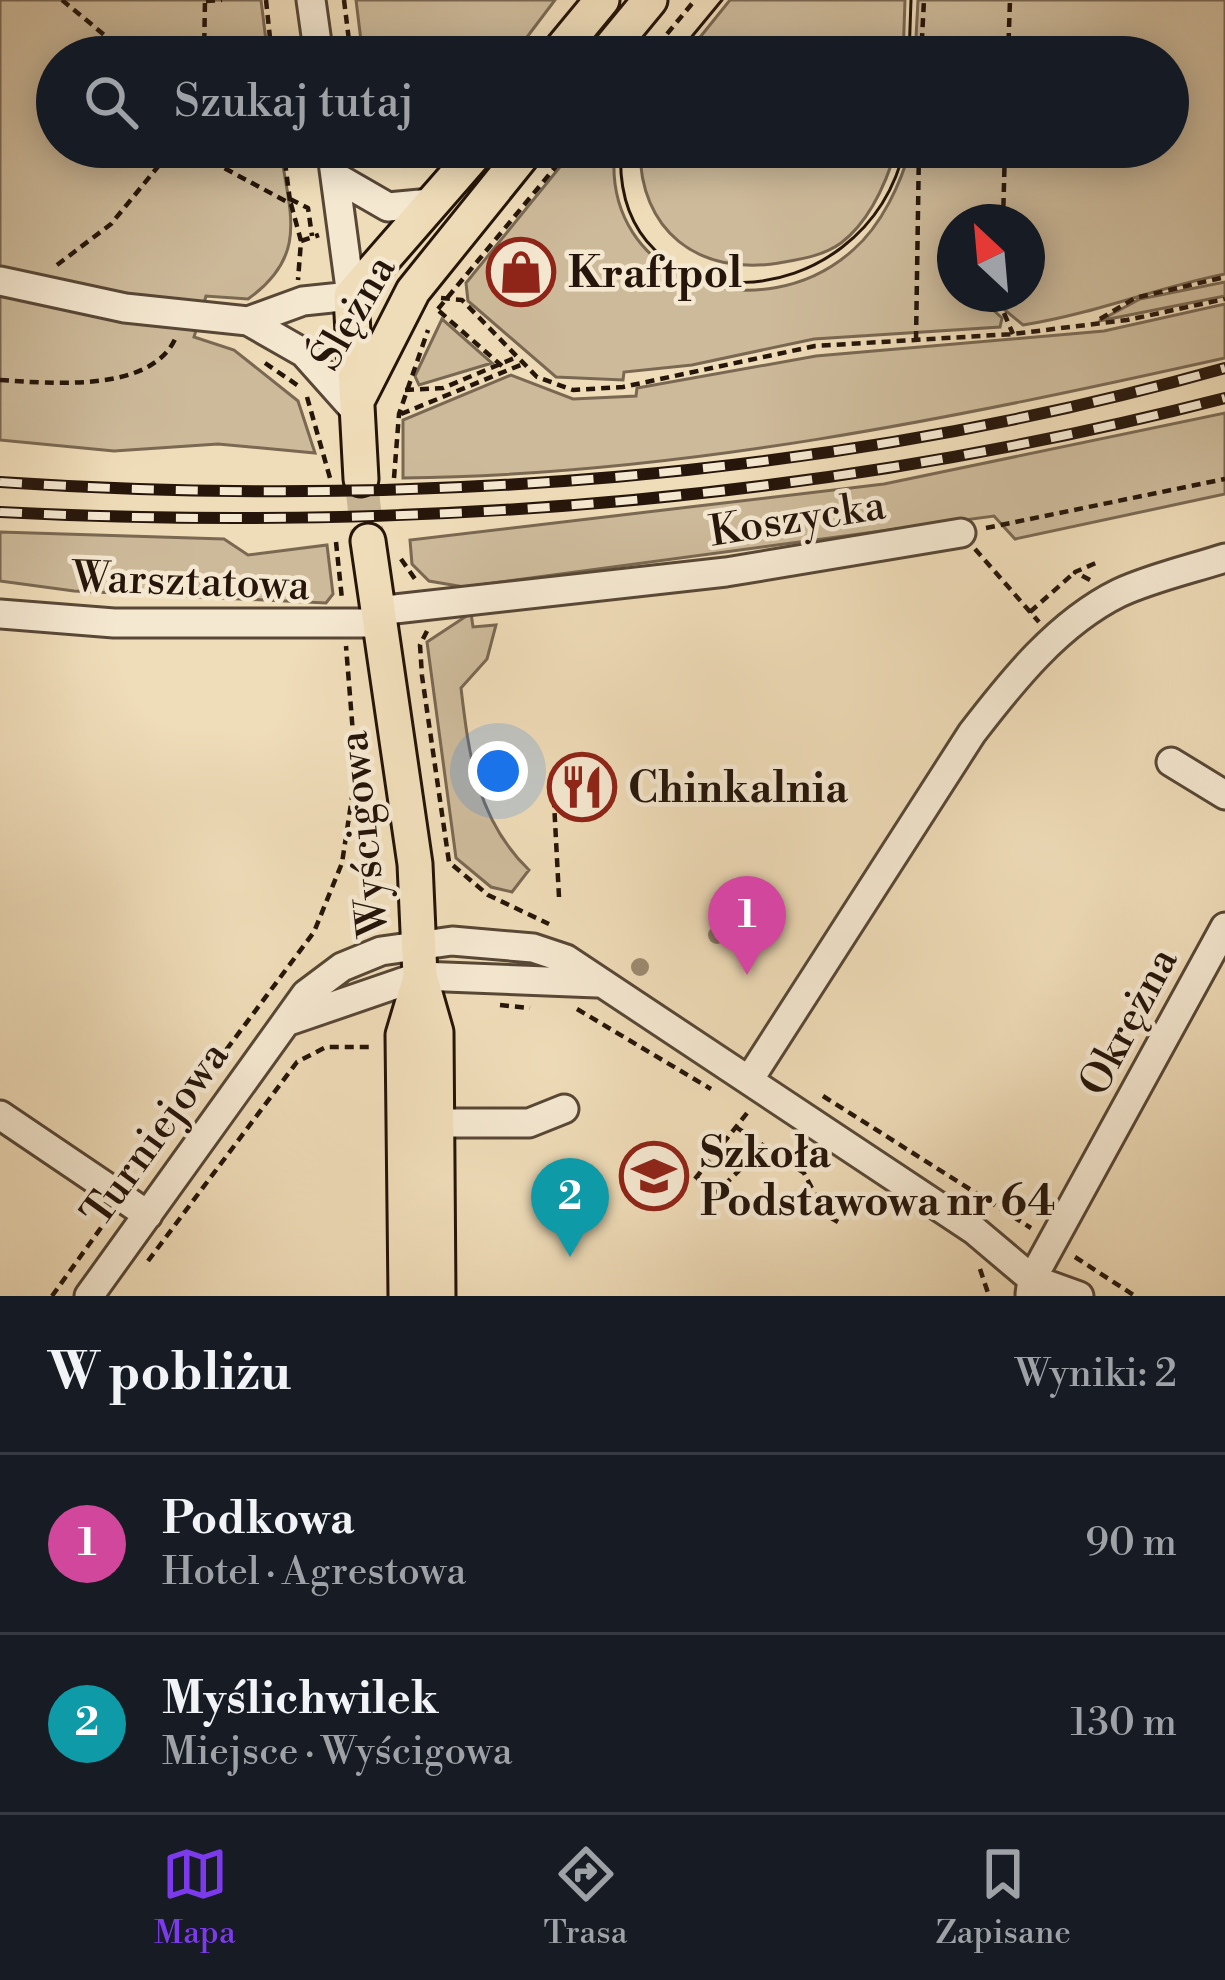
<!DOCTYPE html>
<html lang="pl">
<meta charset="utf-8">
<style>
:root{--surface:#171b24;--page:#242831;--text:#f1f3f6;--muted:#9ea1a6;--line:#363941;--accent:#7c3aed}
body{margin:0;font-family:"Libre Bodoni",serif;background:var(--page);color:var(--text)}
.compass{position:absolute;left:937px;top:204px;width:108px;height:108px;border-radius:50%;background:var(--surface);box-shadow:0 6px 30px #0003;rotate:334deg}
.you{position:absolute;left:498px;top:771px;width:42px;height:42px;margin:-30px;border:9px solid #fff;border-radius:50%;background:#1a73e8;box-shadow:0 0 0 18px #1a73e833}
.badge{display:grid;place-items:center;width:78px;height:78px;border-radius:50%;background:var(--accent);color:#fff;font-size:39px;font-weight:700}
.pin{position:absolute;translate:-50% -99px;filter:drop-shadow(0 3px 6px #0008)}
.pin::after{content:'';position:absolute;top:63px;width:42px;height:36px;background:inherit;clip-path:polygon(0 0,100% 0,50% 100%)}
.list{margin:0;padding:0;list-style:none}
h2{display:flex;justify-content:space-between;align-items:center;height:156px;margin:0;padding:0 48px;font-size:51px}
h2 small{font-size:39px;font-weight:400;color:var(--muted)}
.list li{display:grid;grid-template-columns:78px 1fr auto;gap:36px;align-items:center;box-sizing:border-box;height:180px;padding:0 48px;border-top:3px solid var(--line)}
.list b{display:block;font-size:45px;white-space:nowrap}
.list p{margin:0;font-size:39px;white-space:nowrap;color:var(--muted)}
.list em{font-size:39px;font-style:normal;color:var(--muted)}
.icon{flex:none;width:66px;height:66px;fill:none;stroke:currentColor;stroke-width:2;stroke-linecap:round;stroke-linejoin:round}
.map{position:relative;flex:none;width:1225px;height:1296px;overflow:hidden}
.search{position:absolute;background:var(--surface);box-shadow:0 6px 30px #0003;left:36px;right:36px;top:36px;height:132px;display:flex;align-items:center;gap:30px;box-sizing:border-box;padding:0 42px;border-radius:66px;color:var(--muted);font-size:45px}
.sheet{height:516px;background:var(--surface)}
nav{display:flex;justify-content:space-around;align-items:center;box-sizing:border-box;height:168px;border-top:3px solid var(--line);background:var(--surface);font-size:33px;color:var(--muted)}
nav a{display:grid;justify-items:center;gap:6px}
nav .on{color:var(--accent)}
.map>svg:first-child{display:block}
.green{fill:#cdba9a;stroke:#7a6852;stroke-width:3;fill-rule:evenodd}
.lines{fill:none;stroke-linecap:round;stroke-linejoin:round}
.major-tunnel{stroke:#c7b495;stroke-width:33;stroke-dasharray:33 16;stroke-linecap:butt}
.minor-casing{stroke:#584736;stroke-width:33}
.major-casing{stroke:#26150a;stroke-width:39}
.path{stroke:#26150a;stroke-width:4.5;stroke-dasharray:9 6;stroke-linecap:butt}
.minor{stroke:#f5e8d1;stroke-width:27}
.major{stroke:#efdcb8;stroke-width:33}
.tram{stroke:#26150a;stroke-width:3}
.rail-casing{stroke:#26150a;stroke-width:12}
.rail{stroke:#f5e8d1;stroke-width:8;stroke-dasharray:22;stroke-linecap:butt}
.tree{fill:#9c8a70}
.labels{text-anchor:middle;stroke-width:9;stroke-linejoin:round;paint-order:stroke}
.poi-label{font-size:42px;font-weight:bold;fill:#26150a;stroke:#f5e8d1;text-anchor:start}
.street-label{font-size:42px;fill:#26150a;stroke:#f5e8d1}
</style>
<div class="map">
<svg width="1225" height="1296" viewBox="0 0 1225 1296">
<rect width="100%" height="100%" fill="#efdcb8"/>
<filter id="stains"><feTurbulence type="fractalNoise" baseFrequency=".00167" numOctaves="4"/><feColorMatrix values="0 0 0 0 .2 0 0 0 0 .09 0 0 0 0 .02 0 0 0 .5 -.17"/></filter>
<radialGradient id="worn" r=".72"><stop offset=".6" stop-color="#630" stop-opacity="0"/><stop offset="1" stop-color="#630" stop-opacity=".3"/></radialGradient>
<path class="green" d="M 0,0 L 261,0 L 268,57 L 57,57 L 57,147 L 280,147 C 289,212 310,255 248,299 L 206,296 L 194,337 L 234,350 L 298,401 L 315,453 L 218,444 L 114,451 L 0,440 Z
M 356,0 L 555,0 L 512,57 L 363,57 Z
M 730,0 L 905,0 L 903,57 L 684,57 Z
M 918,0 L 1225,0 L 1225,274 C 1155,288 1094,314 1023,325 L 993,300 L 990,307 L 1002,318 L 1000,327 L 814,339 L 692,365 L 624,372 L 623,380 L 556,377 L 468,301 L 466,283 L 576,147 L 615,147 C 599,284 762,332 853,250 C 882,225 901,183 911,147 L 1168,147 L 1168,57 L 915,57 ZM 1027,222 L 1027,294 L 955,294 L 955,222 Z
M 640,147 L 897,147 C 887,181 870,221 841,243 C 823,256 801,259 779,263 C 698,276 639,231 640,147 Z
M 1225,282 L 1225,296 L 1099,321 L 1140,299 Z
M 1225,304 L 1225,358 C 955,418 681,475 403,478 L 403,420 L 511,375 L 573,399 L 636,396 L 637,388 L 816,356 L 1104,331 Z
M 442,319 L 492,363 L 419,385 L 415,376 Z
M 1225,413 L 1225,494 L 1015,539 L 994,516 L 464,587 L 429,581 L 412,564 L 410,540 L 884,484 Z
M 0,532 L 224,539 L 248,555 L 327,545 L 333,594 L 326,603 L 74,591 L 0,581 Z
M 471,613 L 473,627 L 496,625 L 487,659 L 461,688 C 469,756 477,820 529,870 L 512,892 L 491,887 L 456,858 L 427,642 Z"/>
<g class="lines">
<path class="major-tunnel" d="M 361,479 L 368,541"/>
<g class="minor-casing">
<path id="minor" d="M 311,0 L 319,57
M 336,177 L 388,207 L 431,203
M 0,281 L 125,308 L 248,321 L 304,353 L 353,408
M 248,321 L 303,301 L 351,296 L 331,147
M 377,611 L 726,572 L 961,533
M 0,614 L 114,623 L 380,623
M 1171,762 L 1225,795
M 289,1021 L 420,976 L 597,983
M 749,1080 L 972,733 C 1012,681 1058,623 1119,593 C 1151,578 1191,569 1225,558
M 0,1115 L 148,1215
M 437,1123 L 529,1123 L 564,1109
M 1030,1294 L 1032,1279 L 1225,927
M 89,1296 L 306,994 L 342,967 L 381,951 L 452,941 L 533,948 L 566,959 L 974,1230 L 1032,1279 L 1079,1296"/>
</g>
<g class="major-casing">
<path id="major" d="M 555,57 L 602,0
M 603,57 L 650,0
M 357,401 L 413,291 L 529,147
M 361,479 L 351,296 L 481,147
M 368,541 L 415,864 L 420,976 L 436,1032 L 438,1296
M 406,1296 L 403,1035 L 420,978"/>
</g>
<path class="path" d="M 62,0 L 131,57
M 266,0 L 272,57
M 344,0 L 351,57
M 206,1 L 222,0
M 204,57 L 205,0
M 648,57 L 695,0
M 921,57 L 924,0
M 1008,57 L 1010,0
M 185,147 L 291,204 L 301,241 L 298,280
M 283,147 L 290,201
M 365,147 L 369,165
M 290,199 L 308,208 L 312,236
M 1003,222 L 1005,147
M 301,241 L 319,235
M 57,265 L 111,224 L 174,147
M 441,298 L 462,300 L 537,377 L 573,390 L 623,387 L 815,346 L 1013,334 L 1127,320 L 1225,299
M 992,304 L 1004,313 L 1013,334
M 438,309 L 572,147
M 439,311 L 502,366
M 1100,319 L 1135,298 L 1225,277
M 916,340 L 919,147
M 265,363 L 300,387
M 0,380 C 49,383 152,394 176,337
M 405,390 L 443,388 L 517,357
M 307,397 L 330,478
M 401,414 L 523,364
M 394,478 L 399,414 L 428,330
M 986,528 L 1225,479
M 336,542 L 342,599
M 975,549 L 1039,622
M 401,559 L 415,579
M 1090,580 L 1075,572 L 1098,562
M 1030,612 L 1075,572
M 427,631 L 420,645 L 422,676 L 449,862 L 488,895 L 549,924
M 559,897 L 554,802 L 569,791
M 500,1005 L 530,1008
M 577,1009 L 711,1089
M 823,1096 L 1031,1228
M 736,1127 L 804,1173 L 826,1215 L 838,1222
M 152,1162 L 180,1112 L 314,932 L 342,863 L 356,771 L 346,646
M 697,1177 L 710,1199 L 764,1146
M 695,1179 L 747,1113
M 1075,1257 L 1135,1296
M 148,1261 L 297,1062 L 326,1047 L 374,1047
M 980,1269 L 989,1296
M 52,1296 L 108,1218"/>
<use href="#minor" class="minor"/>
<use href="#major" class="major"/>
<path class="tram" d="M 675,57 L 722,0
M 909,57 L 911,0
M 621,147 C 609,332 865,323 905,147"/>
<g class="rail-casing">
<path id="rail" d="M 0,482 C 406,509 832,479 1225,368
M 0,512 C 413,533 824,501 1225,398"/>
</g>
<use href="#rail" class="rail"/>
</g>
<g class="tree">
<circle cx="717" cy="935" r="9"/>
<circle cx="640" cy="967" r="9"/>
</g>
<defs>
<g id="shop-ring" transform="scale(3.45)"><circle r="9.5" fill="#f5e8d1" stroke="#8f2418" stroke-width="1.5"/><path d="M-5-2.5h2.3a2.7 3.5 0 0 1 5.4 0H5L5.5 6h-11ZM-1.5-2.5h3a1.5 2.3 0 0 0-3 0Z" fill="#8f2418"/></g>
<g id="restaurant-ring" transform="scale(3.45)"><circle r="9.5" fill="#f5e8d1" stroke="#8f2418" stroke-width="1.5"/><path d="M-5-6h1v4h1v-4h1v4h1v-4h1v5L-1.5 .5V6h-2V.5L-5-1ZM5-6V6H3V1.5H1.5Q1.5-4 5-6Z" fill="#8f2418"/></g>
<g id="school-ring" transform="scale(3.45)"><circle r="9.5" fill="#f5e8d1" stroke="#8f2418" stroke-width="1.5"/><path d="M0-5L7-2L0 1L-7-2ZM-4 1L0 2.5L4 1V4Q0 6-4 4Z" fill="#8f2418"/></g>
</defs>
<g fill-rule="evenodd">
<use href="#shop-ring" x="521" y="272"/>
<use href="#restaurant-ring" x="582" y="787"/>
<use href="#school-ring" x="654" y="1176"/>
</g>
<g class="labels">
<g class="poi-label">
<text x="568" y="287">Kraftpol</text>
<text x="628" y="802">Chinkalnia</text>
<text x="700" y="1167">Szkoła<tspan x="700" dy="48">Podstawowa nr 64</tspan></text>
</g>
<g class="street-label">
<text transform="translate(352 312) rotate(-60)" y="15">Ślężna</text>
<text transform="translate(797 517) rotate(-9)" y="15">Koszycka</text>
<text transform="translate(191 580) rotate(2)" y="15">Warsztatowa</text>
<text transform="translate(362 834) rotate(-96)" y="15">Wyścigowa</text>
<text transform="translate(1127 1021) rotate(-62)" y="15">Okrężna</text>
<text transform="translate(154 1133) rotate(-54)" y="15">Turniejowa</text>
</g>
</g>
<rect width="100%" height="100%" filter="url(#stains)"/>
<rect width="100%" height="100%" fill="url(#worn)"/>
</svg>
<svg class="compass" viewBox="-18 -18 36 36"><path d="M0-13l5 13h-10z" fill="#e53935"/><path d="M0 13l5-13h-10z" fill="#9ea1a6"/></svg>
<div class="you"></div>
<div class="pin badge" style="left:747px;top:975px;background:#d1479c">1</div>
<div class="pin badge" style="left:570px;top:1257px;background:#0f9aa8">2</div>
<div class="search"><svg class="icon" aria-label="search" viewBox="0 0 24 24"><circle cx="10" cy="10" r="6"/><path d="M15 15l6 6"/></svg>Szukaj tutaj</div>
</div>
<section class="sheet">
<h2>W pobliżu<small>Wyniki: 2</small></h2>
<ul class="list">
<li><span class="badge" style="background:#d1479c">1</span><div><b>Podkowa</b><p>Hotel · Agrestowa</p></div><em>90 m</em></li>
<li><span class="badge" style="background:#0f9aa8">2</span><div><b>Myślichwilek</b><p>Miejsce · Wyścigowa</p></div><em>130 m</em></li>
</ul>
</section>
<nav>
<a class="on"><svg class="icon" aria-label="map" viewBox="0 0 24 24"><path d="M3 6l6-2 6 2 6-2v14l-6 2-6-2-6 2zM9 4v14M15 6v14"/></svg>Mapa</a>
<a><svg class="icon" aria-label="directions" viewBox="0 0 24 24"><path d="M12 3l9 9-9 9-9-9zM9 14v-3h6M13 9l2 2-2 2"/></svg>Trasa</a>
<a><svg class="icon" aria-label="saved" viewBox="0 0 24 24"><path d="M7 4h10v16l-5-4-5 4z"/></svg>Zapisane</a>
</nav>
